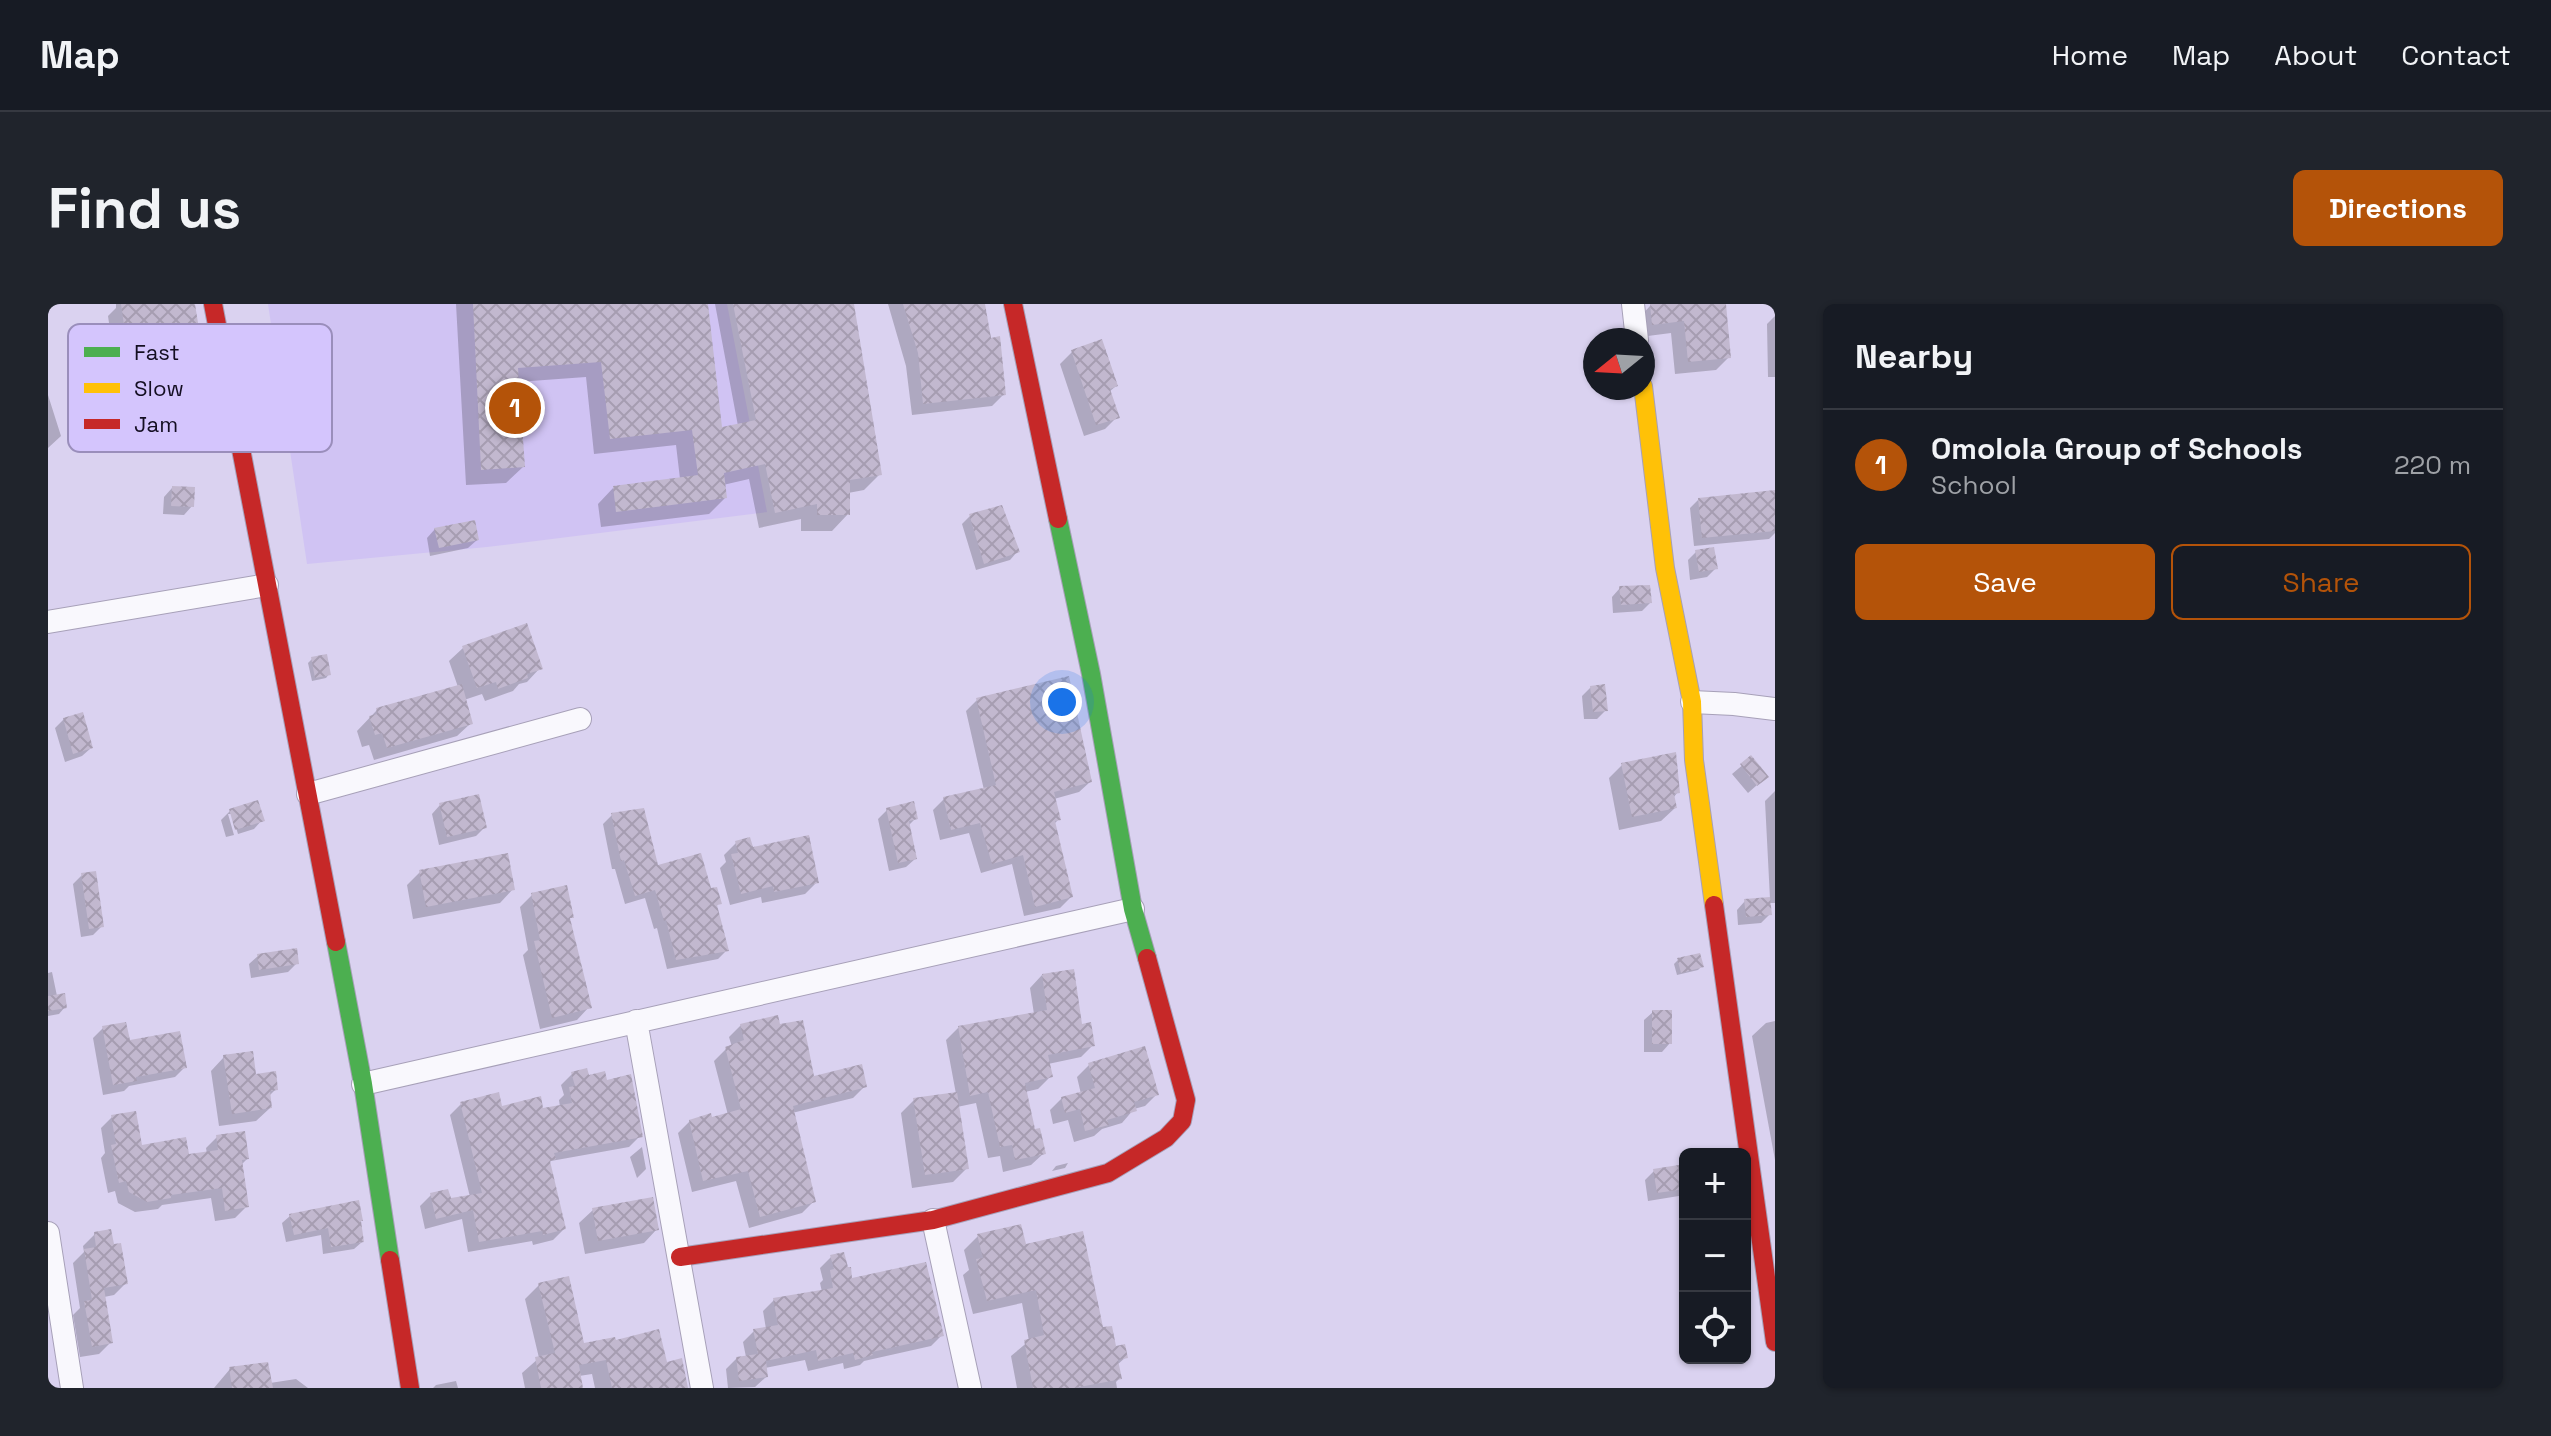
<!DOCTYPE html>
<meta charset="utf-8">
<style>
:root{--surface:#171b24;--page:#20242c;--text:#f1f3f6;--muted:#9ea1a6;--line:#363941;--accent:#b45309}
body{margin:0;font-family:"Space Grotesk",sans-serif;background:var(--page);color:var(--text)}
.controls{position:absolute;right:24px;bottom:24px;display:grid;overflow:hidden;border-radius:12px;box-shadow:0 2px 6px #0004}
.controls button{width:72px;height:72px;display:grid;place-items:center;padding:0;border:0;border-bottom:2px solid var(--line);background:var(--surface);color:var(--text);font:40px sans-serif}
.compass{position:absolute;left:1535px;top:24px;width:72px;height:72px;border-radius:50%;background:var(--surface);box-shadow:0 2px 6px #0004;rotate:252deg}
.you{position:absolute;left:1014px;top:398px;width:28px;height:28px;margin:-20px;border:6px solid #fff;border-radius:50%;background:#1a73e8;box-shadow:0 0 0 12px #1a73e833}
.badge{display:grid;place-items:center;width:52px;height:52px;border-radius:50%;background:var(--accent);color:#fff;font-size:26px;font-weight:700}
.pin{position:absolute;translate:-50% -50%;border:4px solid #fff;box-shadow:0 2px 8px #0006}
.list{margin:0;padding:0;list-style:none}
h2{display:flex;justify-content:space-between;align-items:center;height:104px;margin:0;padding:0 32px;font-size:34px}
h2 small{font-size:26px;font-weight:400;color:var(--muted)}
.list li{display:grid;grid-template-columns:52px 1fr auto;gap:24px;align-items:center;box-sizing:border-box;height:112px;padding:0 32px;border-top:2px solid var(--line)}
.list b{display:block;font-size:30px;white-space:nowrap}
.list p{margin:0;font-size:26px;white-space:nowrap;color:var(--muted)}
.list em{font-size:26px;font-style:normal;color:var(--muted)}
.actions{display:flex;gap:16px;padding:24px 32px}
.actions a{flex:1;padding:18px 0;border:2px solid var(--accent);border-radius:12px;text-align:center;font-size:28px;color:var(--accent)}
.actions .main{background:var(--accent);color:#fff}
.icon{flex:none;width:44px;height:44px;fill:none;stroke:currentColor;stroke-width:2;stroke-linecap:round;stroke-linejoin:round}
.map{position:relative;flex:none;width:1727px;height:1084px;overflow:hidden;border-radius:12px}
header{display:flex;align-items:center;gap:48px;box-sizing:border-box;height:112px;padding:0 40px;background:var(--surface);border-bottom:2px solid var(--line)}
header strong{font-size:38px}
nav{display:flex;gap:44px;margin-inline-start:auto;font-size:28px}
.intro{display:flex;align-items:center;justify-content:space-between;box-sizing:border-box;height:192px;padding:0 48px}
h1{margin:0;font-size:56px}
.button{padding:20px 36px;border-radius:12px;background:var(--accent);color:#fff;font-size:28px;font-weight:700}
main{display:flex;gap:48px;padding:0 48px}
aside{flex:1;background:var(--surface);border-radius:12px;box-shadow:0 2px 6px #0004}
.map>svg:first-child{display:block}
.built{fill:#d0c3f3}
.shadow{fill:#0003}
.building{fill:url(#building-cross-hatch)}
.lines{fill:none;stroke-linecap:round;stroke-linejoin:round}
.street-casing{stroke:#a7a0b8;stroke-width:24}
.fast-casing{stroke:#a7a0b8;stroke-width:20}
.slow-casing{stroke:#a7a0b8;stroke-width:20}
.jam-casing{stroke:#a7a0b8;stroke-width:20}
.street{stroke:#f9f8fd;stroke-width:22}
.fast{stroke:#4caf50;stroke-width:18}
.slow{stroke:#ffc107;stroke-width:18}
.jam{stroke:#c62828;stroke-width:18}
.key{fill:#d4c5fd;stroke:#9a8ebb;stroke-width:2}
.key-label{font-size:22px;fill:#140e22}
</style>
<header>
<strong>Map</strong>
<nav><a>Home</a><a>Map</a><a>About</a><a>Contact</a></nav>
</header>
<div class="intro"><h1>Find us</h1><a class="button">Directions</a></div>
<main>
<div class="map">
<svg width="1727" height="1084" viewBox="0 0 1727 1084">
<defs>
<pattern id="building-cross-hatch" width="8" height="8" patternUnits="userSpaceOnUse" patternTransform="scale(2)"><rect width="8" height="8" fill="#c2b8cf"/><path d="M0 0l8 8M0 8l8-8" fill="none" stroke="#a69db1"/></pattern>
</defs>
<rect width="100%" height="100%" fill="#dad2f0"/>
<path class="built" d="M 220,0 L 679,0 L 719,208 L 439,243 L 259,260 Z"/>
<path class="shadow" d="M 68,0 L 146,0 L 149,24 L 136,37 L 65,47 L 60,12 L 68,4 Z
M 408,0 L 658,0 L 672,125 L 690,122 L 667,0 L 804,0 L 832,170 L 816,186 L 800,189 L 800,210 L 784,227 L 753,227 L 753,215 L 711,224 L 701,175 L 675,181 L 677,194 L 661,210 L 553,223 L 550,200 L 566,183 L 632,175 L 628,141 L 546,150 L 538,73 L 469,78 L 475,163 L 458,179 L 418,181 Z
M 840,0 L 935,0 L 956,90 L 944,102 L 864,111 L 858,62 Z
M 1618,0 L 1676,0 L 1681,53 L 1668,66 L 1627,70 L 1623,29 L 1592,33 L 1590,15 L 1602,2 Z
M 1727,12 L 1727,73 L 1720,73 L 1719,20 Z
M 1024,48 L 1068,82 L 1061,88 L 1069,113 L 1057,125 L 1036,132 L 1012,60 Z
M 0,91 L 13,132 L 0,144 Z
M 124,184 L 144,202 L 136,211 L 115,210 L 116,193 Z
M 1651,195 L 1727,198 L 1727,229 L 1721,235 L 1646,242 L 1642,204 Z
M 922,212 L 969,248 L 962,256 L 928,266 L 914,220 Z
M 387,225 L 429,236 L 420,244 L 382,252 L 379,234 Z
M 1648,248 L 1668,264 L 1659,273 L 1642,276 L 1640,256 Z
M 1572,284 L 1602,299 L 1594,307 L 1565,309 L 1564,293 Z
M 415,344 L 492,364 L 479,378 L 471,380 L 465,387 L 437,397 L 434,390 L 416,396 L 423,419 L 409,432 L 326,456 L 321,441 L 314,443 L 309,427 L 329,406 L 410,383 L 401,357 Z
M 264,355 L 281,370 L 278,374 L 264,377 L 260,359 Z
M 1543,383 L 1558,406 L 1549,415 L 1536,415 L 1534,392 Z
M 929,396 L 1042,478 L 1031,488 L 1006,495 L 1011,515 L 1006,520 L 1023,593 L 1012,604 L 976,612 L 964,560 L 933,569 L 921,529 L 892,536 L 885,506 L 896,495 L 936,486 L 918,407 Z
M 16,415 L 43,444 L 34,452 L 17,458 L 7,424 Z
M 1703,454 L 1709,481 L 1700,489 L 1684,470 Z
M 1574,461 L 1630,488 L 1625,494 L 1627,504 L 1613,517 L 1571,526 L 1561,474 Z
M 1727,487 L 1727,599 L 1721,599 L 1722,610 L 1713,619 L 1690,621 L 1689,606 L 1697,597 L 1722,595 L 1717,497 Z
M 392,501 L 437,523 L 428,532 L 391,541 L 384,510 Z
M 839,506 L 868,514 L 860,522 L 867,555 L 858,563 L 841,567 L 830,515 Z
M 182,507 L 214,516 L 206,525 L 190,530 L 184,510 L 180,510 L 186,531 L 178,533 L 173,516 Z
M 564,511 L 609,564 L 662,587 L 671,599 L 668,603 L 679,646 L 670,655 L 619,665 L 609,624 L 606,625 L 597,594 L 577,600 L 567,565 L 564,565 L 555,520 Z
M 688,539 L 703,545 L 769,578 L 757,590 L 714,599 L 713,593 L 682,601 L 672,564 L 678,558 L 676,551 Z
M 372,568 L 465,585 L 452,599 L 365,615 L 359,581 Z
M 34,571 L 54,622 L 45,631 L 33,633 L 25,580 Z
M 484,591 L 523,613 L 520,616 L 541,703 L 529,716 L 492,725 L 475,651 L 480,646 L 472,603 Z
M 210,652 L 249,659 L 240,668 L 203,674 L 201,660 Z
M 1630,656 L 1654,662 L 1650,666 L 1629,671 L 1626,660 Z
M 4,668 L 9,692 L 17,703 L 11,710 L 0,712 L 0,669 Z
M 994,671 L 1045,741 L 1033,753 L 1000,760 L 1003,772 L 990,785 L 977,788 L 986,827 L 996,849 L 983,861 L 955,868 L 952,852 L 940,854 L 928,799 L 909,803 L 919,864 L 905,878 L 864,884 L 853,809 L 866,796 L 908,790 L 898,736 L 911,723 L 986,710 L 982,684 Z
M 1605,708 L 1622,739 L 1614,748 L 1596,748 L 1596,716 Z
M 1727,717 L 1727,856 L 1704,732 L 1718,719 Z
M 693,721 L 731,722 L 764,775 L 817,782 L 805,794 L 744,809 L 766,897 L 754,909 L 701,924 L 688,877 L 644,888 L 630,829 L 642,817 L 680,811 L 666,757 L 678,745 L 684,743 L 681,733 Z
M 55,724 L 80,738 L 137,763 L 127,773 L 81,782 L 76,787 L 55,791 L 45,734 Z
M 176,753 L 228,785 L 220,793 L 222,804 L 208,817 L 171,822 L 163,767 Z
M 1041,761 L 1109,790 L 1097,802 L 1086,805 L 1074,819 L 1054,825 L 1046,832 L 1026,838 L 1020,816 L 1005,820 L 1002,806 L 1014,794 L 1033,790 L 1029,773 Z
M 524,770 L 539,774 L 592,832 L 581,843 L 503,857 L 500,860 L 516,925 L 505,936 L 485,941 L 484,937 L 420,948 L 414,915 L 377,925 L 372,902 L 383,891 L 401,896 L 422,893 L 402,811 L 413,800 L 494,806 L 512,803 L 511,796 L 516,791 L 513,781 Z
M 64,813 L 93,843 L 139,852 L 159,850 L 158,844 L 169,833 L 199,855 L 193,861 L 199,902 L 187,914 L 167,917 L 163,894 L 114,901 L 110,905 L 87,908 L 70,899 L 67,887 L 60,889 L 53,854 L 57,849 L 53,824 Z
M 594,843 L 598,865 L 589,874 L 582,853 Z
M 1020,859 L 1017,864 L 1004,867 L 1008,862 Z
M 1637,862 L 1637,891 L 1600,897 L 1597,876 L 1606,867 Z
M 545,906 L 609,925 L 596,939 L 537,950 L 531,919 Z
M 242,912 L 311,918 L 314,938 L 306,945 L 275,950 L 273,931 L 238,938 L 234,919 Z
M 47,930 L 78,979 L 66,991 L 56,993 L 63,1038 L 51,1050 L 32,1053 L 25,1011 L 32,1004 L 25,959 L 36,948 L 35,942 Z
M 930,932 L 976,942 L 1054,1026 L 1066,1044 L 1078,1053 L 1069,1061 L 1072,1074 L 1068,1078 L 1069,1084 L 969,1084 L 963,1052 L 981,1037 L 974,999 L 925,1010 L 915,971 L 921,966 L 916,946 Z
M 783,953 L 803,976 L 894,1031 L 883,1042 L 816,1057 L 812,1061 L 796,1065 L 795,1059 L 760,1067 L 757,1056 L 717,1064 L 718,1073 L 707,1083 L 680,1084 L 678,1065 L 689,1054 L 698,1053 L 695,1038 L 706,1027 L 718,1025 L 715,1007 L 726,996 L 774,988 L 772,979 L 775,976 L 772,964 Z
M 491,981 L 534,1041 L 619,1068 L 597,1084 L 547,1084 L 544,1070 L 531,1072 L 533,1084 L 477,1084 L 474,1069 L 491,1054 L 477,995 Z
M 182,1065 L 222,1079 L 248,1075 L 260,1084 L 166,1084 Z
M 408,1077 L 410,1084 L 385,1084 L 388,1081 Z"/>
<path class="building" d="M 73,0 L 147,0 L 151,25 L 78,35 Z
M 425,0 L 660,0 L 674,123 L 708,116 L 685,0 L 806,0 L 834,171 L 802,176 L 802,211 L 769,211 L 769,200 L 727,209 L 717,160 L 676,169 L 679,194 L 568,208 L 565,182 L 650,171 L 644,126 L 562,135 L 553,58 L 470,64 L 477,163 L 433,166 Z
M 855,0 L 937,0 L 943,34 L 952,32 L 958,91 L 875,100 L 870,49 Z
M 1602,0 L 1678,0 L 1683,54 L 1640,58 L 1636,17 L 1604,21 Z
M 1054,35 L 1070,82 L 1062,85 L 1072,114 L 1048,121 L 1023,46 Z
M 124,182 L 147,183 L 146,203 L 123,202 Z
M 1727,186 L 1727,227 L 1654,234 L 1650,194 Z
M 954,201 L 972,248 L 936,260 L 921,210 Z
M 427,216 L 431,236 L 391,244 L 386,224 Z
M 1666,243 L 1670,265 L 1651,268 L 1647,246 Z
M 1602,281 L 1604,299 L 1573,301 L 1571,282 Z
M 479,319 L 495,365 L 479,370 L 480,374 L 450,385 L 448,378 L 429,384 L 414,342 Z
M 279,350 L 283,371 L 267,374 L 263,353 Z
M 1021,372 L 1044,478 L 1006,488 L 1013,516 L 1007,517 L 1025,593 L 987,603 L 975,551 L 944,560 L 932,519 L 903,526 L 895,493 L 948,481 L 928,394 Z
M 414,380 L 425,420 L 339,444 L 334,429 L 327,431 L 321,412 L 329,410 L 328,404 Z
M 1557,380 L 1560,407 L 1545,408 L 1542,382 Z
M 35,408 L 45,444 L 25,450 L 15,414 Z
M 1628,448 L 1632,489 L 1626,490 L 1629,504 L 1584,513 L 1573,459 Z
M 1703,451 L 1721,473 L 1709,482 L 1692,460 Z
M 431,490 L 439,524 L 399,533 L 391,499 Z
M 210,496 L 217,517 L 187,526 L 181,505 Z
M 866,497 L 870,515 L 861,517 L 869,555 L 850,559 L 838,504 Z
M 596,504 L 610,561 L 653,549 L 663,584 L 669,583 L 674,600 L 669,601 L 681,647 L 628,656 L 618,616 L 616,617 L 607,586 L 587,592 L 576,556 L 573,557 L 563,509 Z
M 761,531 L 771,579 L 726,588 L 725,582 L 693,590 L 683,550 L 690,549 L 687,537 L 702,533 L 705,543 Z
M 460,549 L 467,586 L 378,603 L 371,566 Z
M 48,567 L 56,623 L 41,625 L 33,569 Z
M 519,581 L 526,614 L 522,614 L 544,704 L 504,714 L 486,637 L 492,636 L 483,589 Z
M 1722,593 L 1724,611 L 1698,613 L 1696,595 Z
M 249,644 L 251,660 L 211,666 L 209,650 Z
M 1652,649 L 1656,663 L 1633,669 L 1629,654 Z
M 1026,665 L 1034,720 L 1043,718 L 1047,742 L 1000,751 L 1005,773 L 977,779 L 987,825 L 992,824 L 998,850 L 967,856 L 964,841 L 952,843 L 940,788 L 922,792 L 910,722 L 999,706 L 994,670 Z
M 17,689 L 19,704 L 0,707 L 0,692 Z
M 1604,706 L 1624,706 L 1624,740 L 1604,740 Z
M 730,711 L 732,720 L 755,716 L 766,772 L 814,760 L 819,783 L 745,802 L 768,898 L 712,913 L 700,867 L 655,877 L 641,816 L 663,809 L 664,813 L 693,805 L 677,743 L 696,736 L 692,720 Z
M 78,718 L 82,736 L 132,727 L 139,764 L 88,773 L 89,777 L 65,781 L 54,722 Z
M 1097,742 L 1111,791 L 1086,798 L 1089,807 L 1059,816 L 1061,821 L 1037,827 L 1032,805 L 1017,809 L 1013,793 L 1047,784 L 1040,759 Z
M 205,747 L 208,770 L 228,767 L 230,786 L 222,787 L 224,804 L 184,810 L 175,751 Z
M 539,764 L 541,771 L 557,767 L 559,776 L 583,770 L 595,833 L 506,849 L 508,855 L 502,857 L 518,925 L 495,931 L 494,927 L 431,938 L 425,906 L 388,915 L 382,889 L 400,885 L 403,894 L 434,889 L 412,798 L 451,788 L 454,802 L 493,792 L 495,804 L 524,799 L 521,783 L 527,782 L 523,768 Z
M 909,788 L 921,865 L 877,871 L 865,794 Z
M 88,807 L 94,841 L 138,833 L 141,850 L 170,846 L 168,831 L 197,827 L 201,855 L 194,856 L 201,903 L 177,907 L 174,884 L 123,891 L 123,894 L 99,898 L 81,888 L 78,877 L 71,879 L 63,841 L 68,840 L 63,811 Z
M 1637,860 L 1637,885 L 1609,889 L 1605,865 Z
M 605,893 L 611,926 L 550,937 L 544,904 Z
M 311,896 L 315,917 L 313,917 L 316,938 L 283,943 L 280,924 L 246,931 L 241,910 Z
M 973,920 L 978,940 L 1035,927 L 1055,1023 L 1064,1022 L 1068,1042 L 1077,1040 L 1080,1054 L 1070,1056 L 1074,1075 L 1026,1084 L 985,1084 L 976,1036 L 996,1031 L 988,986 L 939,997 L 928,955 L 935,954 L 929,930 Z
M 63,925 L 66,940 L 73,939 L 80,980 L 56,984 L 65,1039 L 44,1043 L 36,997 L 44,996 L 36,945 L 48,943 L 46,928 Z
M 796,948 L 800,963 L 803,963 L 804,974 L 878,958 L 896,1032 L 824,1048 L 825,1051 L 807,1056 L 805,1049 L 770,1057 L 768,1046 L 718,1057 L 720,1073 L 691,1077 L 688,1053 L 710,1050 L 705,1025 L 730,1021 L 725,994 L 785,984 L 782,966 L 786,965 L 782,951 Z
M 521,972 L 536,1039 L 567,1033 L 568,1036 L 611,1025 L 619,1058 L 634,1054 L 640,1084 L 564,1084 L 558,1056 L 531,1061 L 535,1084 L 493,1084 L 487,1053 L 507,1049 L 490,979 Z
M 220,1058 L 225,1084 L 184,1084 L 181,1063 Z"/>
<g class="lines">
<g class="street-casing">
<path id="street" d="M 1585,0 L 1589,36
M 0,318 L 219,281
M 1644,398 L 1686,400 L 1727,405
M 260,490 L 532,415
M 588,717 L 654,1084
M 315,780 L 1085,605
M 885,916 L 922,1084
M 0,929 L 24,1084"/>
</g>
<g class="fast-casing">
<path id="fast" d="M 1010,215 L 1043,370 L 1085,605 L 1099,654
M 288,638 L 315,780 L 342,956"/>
</g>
<g class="slow-casing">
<path id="slow" d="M 1595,82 L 1617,264 L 1644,398 L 1646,456 L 1666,601"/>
</g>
<g class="jam-casing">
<path id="jam" d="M 165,0 L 288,638
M 965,0 L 1010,215
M 1666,601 L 1727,1038
M 632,953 L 885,916 L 1060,869 L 1118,834 L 1134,817 L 1138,796 L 1099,654
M 342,956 L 362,1084"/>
</g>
<use href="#street" class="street"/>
<use href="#fast" class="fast"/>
<use href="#slow" class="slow"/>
<use href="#jam" class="jam"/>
</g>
<rect x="20" y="20" width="264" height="128" rx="12" class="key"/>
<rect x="36" y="43" width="36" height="10" fill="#4caf50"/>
<rect x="36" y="79" width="36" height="10" fill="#ffc107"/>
<rect x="36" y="115" width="36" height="10" fill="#c62828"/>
<g class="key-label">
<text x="86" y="56">Fast</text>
<text x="86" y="92">Slow</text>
<text x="86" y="128">Jam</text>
</g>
</svg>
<div class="controls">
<button>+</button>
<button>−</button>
<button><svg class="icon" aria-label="locate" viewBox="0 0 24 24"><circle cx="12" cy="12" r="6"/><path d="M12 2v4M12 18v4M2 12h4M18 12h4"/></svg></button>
</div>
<svg class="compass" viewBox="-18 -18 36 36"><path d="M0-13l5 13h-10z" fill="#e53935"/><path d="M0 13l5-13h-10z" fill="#9ea1a6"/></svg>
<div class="you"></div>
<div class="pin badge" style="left:467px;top:104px">1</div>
</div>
<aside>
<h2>Nearby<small></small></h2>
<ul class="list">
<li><span class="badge">1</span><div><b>Omolola Group of Schools</b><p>School</p></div><em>220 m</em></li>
</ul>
<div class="actions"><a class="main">Save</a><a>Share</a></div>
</aside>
</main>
